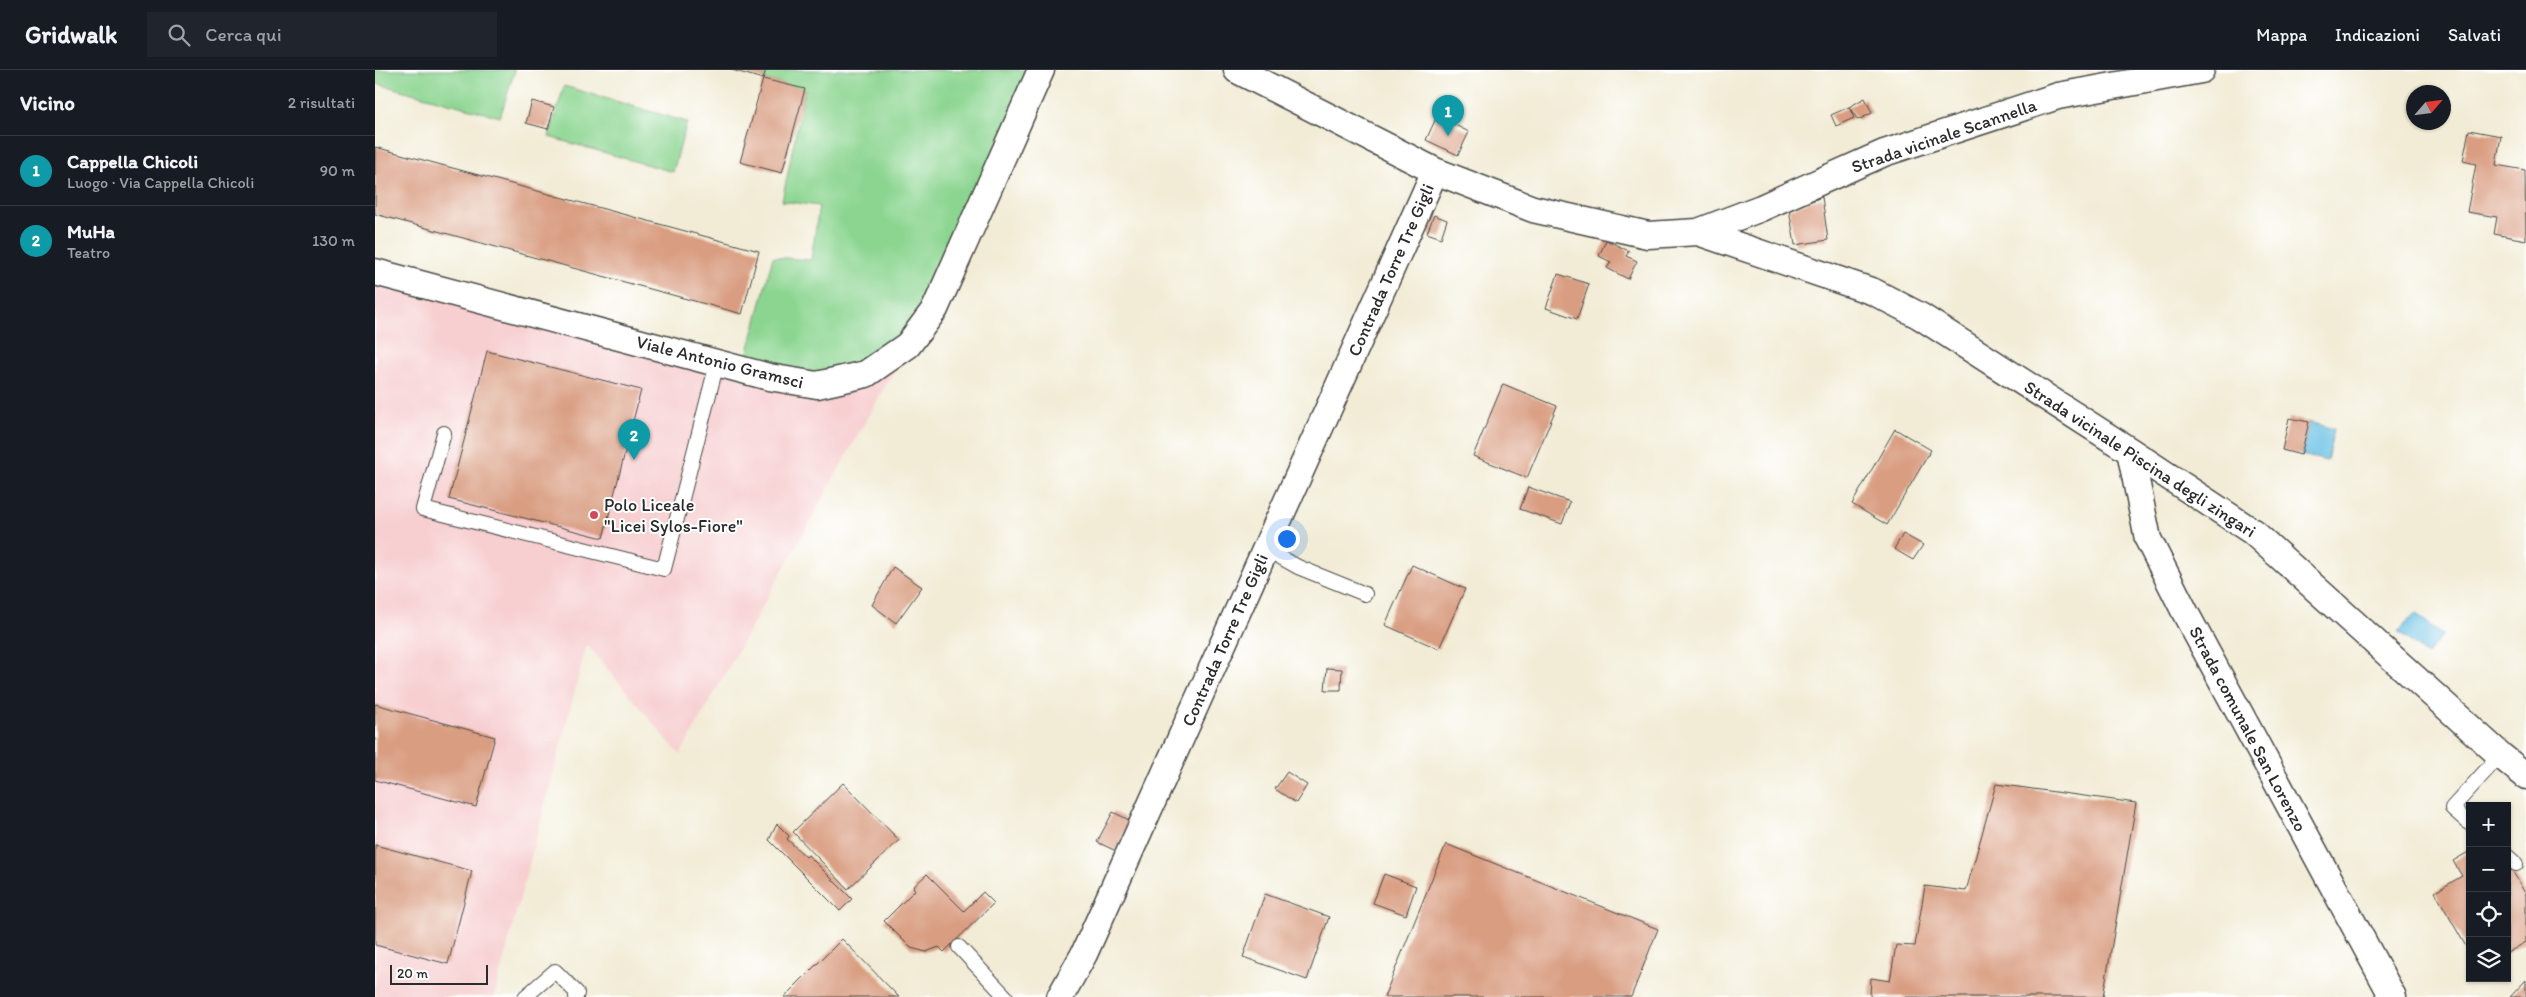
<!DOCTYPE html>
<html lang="it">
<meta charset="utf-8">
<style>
:root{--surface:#171b24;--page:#20242c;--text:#f1f3f6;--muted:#9ea1a6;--line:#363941;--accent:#d1495b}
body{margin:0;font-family:Itim,sans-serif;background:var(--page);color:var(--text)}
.controls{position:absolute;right:15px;bottom:15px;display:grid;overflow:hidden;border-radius:0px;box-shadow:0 1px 4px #0004}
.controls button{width:45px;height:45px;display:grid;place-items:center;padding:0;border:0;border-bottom:1px solid var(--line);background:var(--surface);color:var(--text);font:25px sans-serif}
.compass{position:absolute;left:2031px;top:15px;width:45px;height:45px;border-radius:50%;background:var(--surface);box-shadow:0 1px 4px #0004;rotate:62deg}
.scale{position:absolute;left:15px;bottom:12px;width:98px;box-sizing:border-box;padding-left:5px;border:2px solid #2b2b2b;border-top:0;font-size:14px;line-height:18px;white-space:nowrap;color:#2b2b2b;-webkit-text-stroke:4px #fff;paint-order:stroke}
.you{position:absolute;left:911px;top:468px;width:18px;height:18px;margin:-12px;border:4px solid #fff;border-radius:50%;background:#1a73e8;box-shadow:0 0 0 8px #1a73e833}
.badge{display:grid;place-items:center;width:32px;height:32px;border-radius:50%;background:var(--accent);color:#fff;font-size:16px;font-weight:700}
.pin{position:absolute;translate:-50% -41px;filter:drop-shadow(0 1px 2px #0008)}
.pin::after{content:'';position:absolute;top:26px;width:18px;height:15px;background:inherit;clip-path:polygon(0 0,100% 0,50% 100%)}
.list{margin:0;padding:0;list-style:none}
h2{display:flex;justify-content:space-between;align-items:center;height:65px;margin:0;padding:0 20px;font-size:21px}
h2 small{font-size:16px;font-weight:400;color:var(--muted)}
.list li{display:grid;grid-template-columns:32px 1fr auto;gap:15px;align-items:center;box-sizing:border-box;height:70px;padding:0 20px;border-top:1px solid var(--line)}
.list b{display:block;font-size:19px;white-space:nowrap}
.list p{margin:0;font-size:16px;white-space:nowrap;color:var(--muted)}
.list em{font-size:16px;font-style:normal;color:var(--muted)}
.icon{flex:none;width:28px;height:28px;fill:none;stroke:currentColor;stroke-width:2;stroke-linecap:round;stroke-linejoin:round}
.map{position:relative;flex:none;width:2151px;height:927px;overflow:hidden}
header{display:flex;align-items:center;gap:30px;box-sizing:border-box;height:70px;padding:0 25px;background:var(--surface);border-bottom:1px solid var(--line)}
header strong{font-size:24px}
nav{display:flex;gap:28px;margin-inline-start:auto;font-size:18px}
.search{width:350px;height:45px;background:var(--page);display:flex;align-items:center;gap:12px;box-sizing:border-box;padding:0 18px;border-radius:0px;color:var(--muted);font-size:19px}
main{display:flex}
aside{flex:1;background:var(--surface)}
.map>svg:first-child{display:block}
.built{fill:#f7cfd0}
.green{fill:#8cd591;stroke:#5c805e}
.water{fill:#64bee2;stroke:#487486}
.building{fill:#d99d81}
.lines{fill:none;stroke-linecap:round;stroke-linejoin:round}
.service-casing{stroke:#494845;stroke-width:16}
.minor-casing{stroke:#494845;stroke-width:29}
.service{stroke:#fff;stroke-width:14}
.minor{stroke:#fff;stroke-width:26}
.poi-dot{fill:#d1495b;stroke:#fff;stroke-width:2}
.labels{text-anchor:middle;stroke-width:4;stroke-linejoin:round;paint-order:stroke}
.street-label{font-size:18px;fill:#2b2b2b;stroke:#fff}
.poi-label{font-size:18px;fill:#2b2b2b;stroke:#fff;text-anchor:start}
</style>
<header>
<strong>Gridwalk</strong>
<div class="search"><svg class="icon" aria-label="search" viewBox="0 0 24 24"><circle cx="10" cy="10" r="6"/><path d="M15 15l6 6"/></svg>Cerca qui</div>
<nav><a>Mappa</a><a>Indicazioni</a><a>Salvati</a></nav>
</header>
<main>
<aside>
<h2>Vicino<small>2 risultati</small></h2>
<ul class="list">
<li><span class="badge" style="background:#0f9aa8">1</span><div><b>Cappella Chicoli</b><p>Luogo · Via Cappella Chicoli</p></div><em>90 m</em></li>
<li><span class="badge" style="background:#0f9aa8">2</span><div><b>MuHa</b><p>Teatro</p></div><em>130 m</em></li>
</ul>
</aside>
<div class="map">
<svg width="2151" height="927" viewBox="0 0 2151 927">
<rect width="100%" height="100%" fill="#fff"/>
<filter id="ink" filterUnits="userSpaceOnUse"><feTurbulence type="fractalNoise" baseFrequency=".02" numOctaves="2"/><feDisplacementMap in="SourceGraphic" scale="10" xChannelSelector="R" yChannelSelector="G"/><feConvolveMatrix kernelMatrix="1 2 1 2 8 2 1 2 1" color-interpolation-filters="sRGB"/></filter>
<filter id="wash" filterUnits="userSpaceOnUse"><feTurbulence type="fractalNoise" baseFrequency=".0096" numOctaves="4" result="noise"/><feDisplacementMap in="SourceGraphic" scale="20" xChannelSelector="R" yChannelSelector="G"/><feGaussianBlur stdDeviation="1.12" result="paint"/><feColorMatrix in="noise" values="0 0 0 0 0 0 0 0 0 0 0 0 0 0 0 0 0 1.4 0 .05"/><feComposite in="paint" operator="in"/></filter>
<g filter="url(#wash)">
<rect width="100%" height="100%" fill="#f2ecd6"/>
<path class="built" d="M 0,202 L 342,293 L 533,275 L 305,685 L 212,575 L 119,927 L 0,927 Z"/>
<path class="green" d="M 0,0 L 140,0 L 125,47 L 0,13 Z
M 391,0 L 666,0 L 560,239 L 491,304 L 368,300 L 398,187 L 436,190 L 444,136 L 407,131 L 430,19 L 388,9 Z
M 189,16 L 312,52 L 298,102 L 174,67 Z"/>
<path class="water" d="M 1934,352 L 1959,359 L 1952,391 L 1926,385 Z
M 2040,543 L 2068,565 L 2052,585 L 2023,562 Z"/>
<g id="blocks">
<path class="building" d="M 357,0 L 391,0 L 388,9 Z
M 388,9 L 430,19 L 407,103 L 365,92 Z
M 1490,28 L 1497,43 L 1483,50 L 1474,37 Z
M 157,31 L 179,37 L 173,59 L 151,53 Z
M 1474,37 L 1479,48 L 1461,56 L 1456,45 Z
M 1062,46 L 1094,62 L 1083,85 L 1051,70 Z
M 2094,60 L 2126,66 L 2121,95 L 2150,100 L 2151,170 L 2119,164 L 2122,147 L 2092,142 L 2101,94 L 2088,91 Z
M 0,77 L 384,181 L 367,244 L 0,144 Z
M 1447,127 L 1453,170 L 1420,175 L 1414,139 Z
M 1059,145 L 1072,150 L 1066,168 L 1052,163 Z
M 1231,170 L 1254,181 L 1251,186 L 1262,191 L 1253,209 L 1232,198 L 1236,192 L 1224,186 Z
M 1183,204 L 1214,214 L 1202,249 L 1171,238 Z
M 112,281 L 266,320 L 228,468 L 74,429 Z
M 1128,314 L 1182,336 L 1152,408 L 1098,386 Z
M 1914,348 L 1934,352 L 1926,385 L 1907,380 Z
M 1520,359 L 1556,380 L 1512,455 L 1477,434 Z
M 1153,417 L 1195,432 L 1187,454 L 1145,439 Z
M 1528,464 L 1548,475 L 1538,490 L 1519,479 Z
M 1037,495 L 1090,519 L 1064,579 L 1010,555 Z
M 518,497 L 547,517 L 521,553 L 497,535 Z
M 952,598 L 967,599 L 966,620 L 950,620 Z
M 0,634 L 120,667 L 101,737 L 0,710 Z
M 912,702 L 932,715 L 921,733 L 900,719 Z
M 468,713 L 524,770 L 473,819 L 418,762 Z
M 1621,714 L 1761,733 L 1728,927 L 1495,927 L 1496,908 L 1515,911 L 1521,875 L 1540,876 L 1550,816 L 1591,821 Z
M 738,742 L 756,751 L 741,781 L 722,772 Z
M 402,754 L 414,766 L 412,769 L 431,787 L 433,785 L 477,829 L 465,841 L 394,770 Z
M 1071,774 L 1283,859 L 1256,927 L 1009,927 Z
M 0,775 L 97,801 L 73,894 L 0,875 Z
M 2095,781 L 2095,879 L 2093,880 L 2060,822 L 2087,806 L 2078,791 Z
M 2137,800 L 2151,825 L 2151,872 L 2132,883 L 2132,803 Z
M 552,804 L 589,841 L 608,822 L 619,833 L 569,882 L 564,877 L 551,882 L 536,878 L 509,851 L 540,820 L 538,817 Z
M 1009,804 L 1041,816 L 1031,845 L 998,833 Z
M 890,824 L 954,847 L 932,910 L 868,887 Z
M 467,869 L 524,927 L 409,927 Z
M 2151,910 L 2151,927 L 2135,927 Z"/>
</g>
</g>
<g filter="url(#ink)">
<use href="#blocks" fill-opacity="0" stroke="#494845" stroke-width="1"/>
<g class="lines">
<g class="service-casing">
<path id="service" d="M 69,363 L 48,439 L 289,499 L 342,293
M 891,479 L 923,497 L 990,524
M 2095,754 L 2077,738 L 2125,685
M 2132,786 L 2141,794
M 584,877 L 631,927
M 150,927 L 180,901 L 202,923 L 201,927"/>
</g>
<g class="minor-casing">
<path id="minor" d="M 862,0 L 1060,101 L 1158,139 L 1273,165 L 1323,162 L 1386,138 L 1509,83 L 1683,26 L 1826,0
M 1323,162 L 1499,222 L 1545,246 L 1755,381 L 1878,462 L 2125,685 L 2151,706
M 0,202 L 394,307 L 442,315 L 491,304 L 533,275 L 560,239 L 666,0
M 1755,381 L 1773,469 L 1812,546 L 2018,927
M 685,927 L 709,884 L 1060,101"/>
</g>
<use href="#service" class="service"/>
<use href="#minor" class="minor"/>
</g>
</g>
<circle class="poi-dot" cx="219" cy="445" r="5"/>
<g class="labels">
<g class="street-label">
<text transform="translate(1569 66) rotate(-19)" y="6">Strada vicinale Scannella</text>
<text transform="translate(1016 200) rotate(-66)" y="6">Contrada Torre Tre Gigli</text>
<text transform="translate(345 292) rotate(14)" y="6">Viale Antonio Gramsci</text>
<text transform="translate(1765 389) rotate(33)" y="6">Strada vicinale Piscina degli zingari</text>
<text transform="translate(850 570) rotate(-66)" y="6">Contrada Torre Tre Gigli</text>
<text transform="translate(1873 659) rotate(62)" y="6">Strada comunale San Lorenzo</text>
</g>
<g class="poi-label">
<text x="229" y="441">Polo Liceale<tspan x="229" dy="21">"Licei Sylos-Fiore"</tspan></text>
</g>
</g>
</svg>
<div class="controls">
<button>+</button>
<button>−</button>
<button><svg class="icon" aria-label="locate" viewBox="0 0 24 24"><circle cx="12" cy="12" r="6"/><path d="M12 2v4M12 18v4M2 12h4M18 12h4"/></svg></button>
<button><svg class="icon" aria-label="layers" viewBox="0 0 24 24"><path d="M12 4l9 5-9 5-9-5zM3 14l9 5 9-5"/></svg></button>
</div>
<svg class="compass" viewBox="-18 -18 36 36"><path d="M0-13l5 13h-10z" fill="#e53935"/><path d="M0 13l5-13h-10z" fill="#9ea1a6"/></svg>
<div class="scale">20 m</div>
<div class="you"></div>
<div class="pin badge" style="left:1073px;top:66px;background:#0f9aa8">1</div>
<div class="pin badge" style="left:259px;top:390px;background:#0f9aa8">2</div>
</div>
</main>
